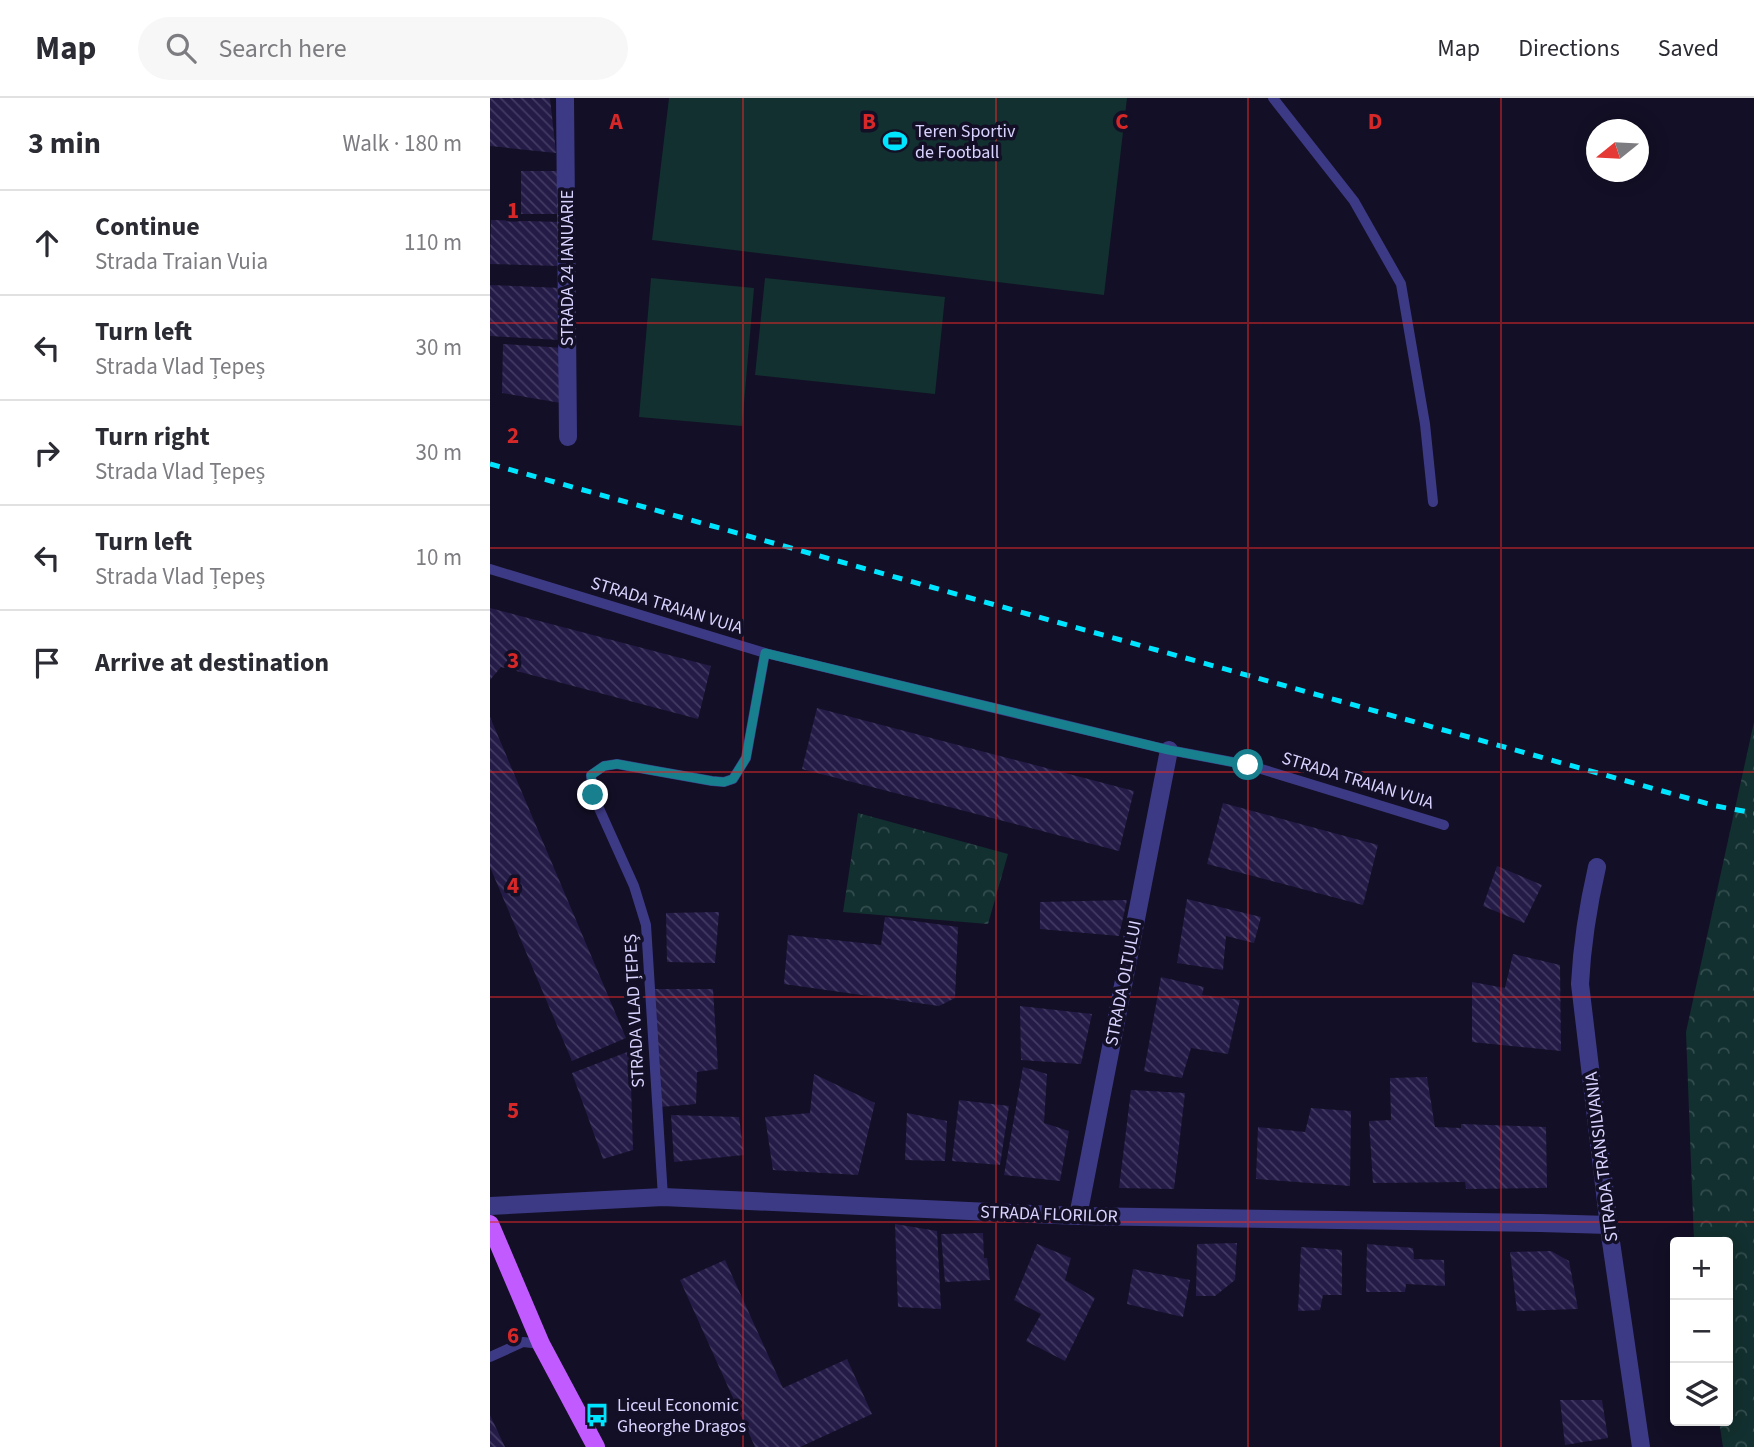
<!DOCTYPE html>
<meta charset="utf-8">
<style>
:root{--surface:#fff;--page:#f7f7f7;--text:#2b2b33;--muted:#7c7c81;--line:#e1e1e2}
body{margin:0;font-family:"Source Sans 3",sans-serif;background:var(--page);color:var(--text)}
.controls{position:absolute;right:21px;bottom:21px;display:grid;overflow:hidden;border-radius:7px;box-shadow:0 4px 18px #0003}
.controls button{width:63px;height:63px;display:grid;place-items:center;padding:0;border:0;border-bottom:2px solid var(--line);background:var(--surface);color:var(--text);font:35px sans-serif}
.compass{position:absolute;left:1096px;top:21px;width:63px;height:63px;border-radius:50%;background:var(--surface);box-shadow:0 4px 18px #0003;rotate:252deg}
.stop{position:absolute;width:21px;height:21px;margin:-16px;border:5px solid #187f8f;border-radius:50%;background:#fff}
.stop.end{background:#187f8f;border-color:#fff;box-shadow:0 2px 7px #0008}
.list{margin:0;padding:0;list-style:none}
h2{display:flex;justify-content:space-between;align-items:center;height:91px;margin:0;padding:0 28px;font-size:30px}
h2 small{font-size:23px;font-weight:400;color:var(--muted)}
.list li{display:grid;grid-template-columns:46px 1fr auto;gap:21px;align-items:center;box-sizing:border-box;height:105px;padding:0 28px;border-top:2px solid var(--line)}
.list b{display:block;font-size:26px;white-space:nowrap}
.list p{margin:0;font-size:23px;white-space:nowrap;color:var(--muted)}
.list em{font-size:23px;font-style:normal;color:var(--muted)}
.icon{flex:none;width:38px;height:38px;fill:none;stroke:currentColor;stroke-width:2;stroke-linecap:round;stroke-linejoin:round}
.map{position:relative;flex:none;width:1264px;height:1349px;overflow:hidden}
header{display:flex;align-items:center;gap:42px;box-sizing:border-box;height:98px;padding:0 35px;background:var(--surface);border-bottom:2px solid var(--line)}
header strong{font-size:33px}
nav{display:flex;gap:38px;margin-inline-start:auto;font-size:24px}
.search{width:490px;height:63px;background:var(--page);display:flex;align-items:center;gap:18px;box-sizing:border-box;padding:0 24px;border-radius:38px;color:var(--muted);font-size:26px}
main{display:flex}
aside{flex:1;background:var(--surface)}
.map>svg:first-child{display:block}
.park{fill:url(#park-crowns)}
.garden{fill:#12302f}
.building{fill:url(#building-back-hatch)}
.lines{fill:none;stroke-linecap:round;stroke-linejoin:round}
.service{stroke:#3d3a85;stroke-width:10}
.minor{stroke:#3d3a85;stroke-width:18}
.primary{stroke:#c25bff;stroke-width:18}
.rail{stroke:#00e5ff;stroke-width:5;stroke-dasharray:10 9;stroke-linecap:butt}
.route{stroke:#187f8f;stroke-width:9}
.grid{fill:none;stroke:#d62828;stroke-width:2;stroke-opacity:0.55}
.labels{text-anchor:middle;stroke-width:7;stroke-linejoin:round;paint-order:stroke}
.poi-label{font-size:18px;fill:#d9d4ff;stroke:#130f26;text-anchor:start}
.street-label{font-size:18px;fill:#d9d4ff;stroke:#130f26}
.grid-label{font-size:23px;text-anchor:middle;font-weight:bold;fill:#d62828;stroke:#130f26;stroke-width:7;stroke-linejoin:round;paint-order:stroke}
</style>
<header>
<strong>Map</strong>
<div class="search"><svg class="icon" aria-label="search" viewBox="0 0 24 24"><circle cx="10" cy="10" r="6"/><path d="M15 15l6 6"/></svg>Search here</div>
<nav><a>Map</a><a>Directions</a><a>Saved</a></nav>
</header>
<main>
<aside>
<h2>3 min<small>Walk · 180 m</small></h2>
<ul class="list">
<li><svg class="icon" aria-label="ahead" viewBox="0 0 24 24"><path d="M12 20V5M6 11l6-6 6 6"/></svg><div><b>Continue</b><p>Strada Traian Vuia</p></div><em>110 m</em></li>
<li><svg class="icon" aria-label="left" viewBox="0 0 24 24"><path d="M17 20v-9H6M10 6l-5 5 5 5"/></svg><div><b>Turn left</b><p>Strada Vlad Țepeș</p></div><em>30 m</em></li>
<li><svg class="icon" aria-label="right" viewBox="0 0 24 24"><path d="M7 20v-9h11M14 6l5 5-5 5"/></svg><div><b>Turn right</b><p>Strada Vlad Țepeș</p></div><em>30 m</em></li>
<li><svg class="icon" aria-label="left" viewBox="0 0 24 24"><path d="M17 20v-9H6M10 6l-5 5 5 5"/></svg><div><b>Turn left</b><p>Strada Vlad Țepeș</p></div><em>10 m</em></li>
<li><svg class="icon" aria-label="arrive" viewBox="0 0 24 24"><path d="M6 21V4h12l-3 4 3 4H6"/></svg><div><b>Arrive at destination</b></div></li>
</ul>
</aside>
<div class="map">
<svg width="1264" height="1349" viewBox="0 0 1264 1349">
<defs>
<pattern id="park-crowns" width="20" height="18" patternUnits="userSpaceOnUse" patternTransform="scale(1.75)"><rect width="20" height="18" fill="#12302f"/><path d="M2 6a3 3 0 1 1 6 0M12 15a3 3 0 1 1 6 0" fill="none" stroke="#344d4e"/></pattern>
<pattern id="building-back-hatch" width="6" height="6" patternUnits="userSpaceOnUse" patternTransform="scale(1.75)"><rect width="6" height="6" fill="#241b47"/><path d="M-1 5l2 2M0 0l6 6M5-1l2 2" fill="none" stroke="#433b63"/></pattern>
</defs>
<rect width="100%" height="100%" fill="#130f26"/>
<path class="park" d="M 1264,624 L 1264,1349 L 1233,1349 L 1229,1323 L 1238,1323 L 1238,1144 L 1204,1144 L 1196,934 Z
M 368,715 L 518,756 L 498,826 L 353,814 Z"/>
<path class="garden" d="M 179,0 L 637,0 L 614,197 L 162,142 Z
M 161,180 L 264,190 L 252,328 L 149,319 Z
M 275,180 L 455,199 L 445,296 L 265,277 Z"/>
<path class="building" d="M 0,0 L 60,0 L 66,55 L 0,48 Z
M 31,73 L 69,73 L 70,116 L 31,116 Z
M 1,122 L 71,124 L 69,168 L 0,166 Z
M 0,187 L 71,190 L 69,242 L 0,238 Z
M 13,246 L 74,250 L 71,305 L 12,295 Z
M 0,510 L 221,568 L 208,621 L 11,569 L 0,582 Z
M 327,610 L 644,693 L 629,753 L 312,671 Z
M 0,619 L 136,940 L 82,963 L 0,769 Z
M 733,705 L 888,747 L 873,807 L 717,766 Z
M 1007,768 L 1052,787 L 1034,825 L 993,808 Z
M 697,801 L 771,819 L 764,845 L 736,838 L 733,872 L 687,865 Z
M 637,802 L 629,838 L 550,831 L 550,804 Z
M 229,814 L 225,865 L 177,864 L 176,815 Z
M 395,819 L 468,829 L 465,900 L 449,908 L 294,886 L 298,837 L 391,847 Z
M 1023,856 L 1070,867 L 1071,953 L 982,944 L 982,884 L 1015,890 Z
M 671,879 L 714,889 L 712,897 L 750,902 L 738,956 L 701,950 L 692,980 L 654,973 Z
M 163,891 L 223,891 L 228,971 L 207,974 L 206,1006 L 170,1009 Z
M 530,908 L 602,916 L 591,966 L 531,962 Z
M 140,953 L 143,1052 L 113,1061 L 82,975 Z
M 533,969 L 557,976 L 554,1025 L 579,1033 L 570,1083 L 514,1077 Z
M 324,976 L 385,1005 L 368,1077 L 283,1072 L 275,1019 L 320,1015 Z
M 937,979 L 945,1029 L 971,1030 L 971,1026 L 1056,1029 L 1057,1090 L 976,1091 L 975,1084 L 883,1085 L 879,1023 L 901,1022 L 900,980 Z
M 641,992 L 695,995 L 684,1091 L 629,1090 Z
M 469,1002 L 519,1008 L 510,1067 L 462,1063 Z
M 821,1010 L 861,1013 L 860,1088 L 766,1081 L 768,1029 L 815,1034 Z
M 417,1015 L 457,1023 L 455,1063 L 415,1062 Z
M 181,1017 L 249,1019 L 254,1057 L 184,1064 Z
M 405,1126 L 447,1133 L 451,1211 L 408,1209 Z
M 493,1135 L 494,1160 L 497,1160 L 500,1182 L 455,1184 L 451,1136 Z
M 747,1145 L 745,1182 L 725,1198 L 706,1198 L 707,1146 Z
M 547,1146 L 581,1160 L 575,1182 L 605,1200 L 575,1263 L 536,1243 L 551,1216 L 524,1202 Z
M 877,1146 L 923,1150 L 924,1161 L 954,1162 L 955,1188 L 916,1186 L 915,1194 L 876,1194 Z
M 811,1149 L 852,1152 L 852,1197 L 833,1197 L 830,1212 L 808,1213 Z
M 1061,1153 L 1079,1163 L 1088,1211 L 1027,1213 L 1020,1154 Z
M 235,1162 L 293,1290 L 357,1261 L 382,1316 L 310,1349 L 265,1349 L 190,1182 Z
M 643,1171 L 700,1182 L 693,1219 L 637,1206 Z
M 1070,1302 L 1112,1302 L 1118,1340 L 1075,1347 Z
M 0,1317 L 15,1349 L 0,1349 Z"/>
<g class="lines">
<path class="service" d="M 783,0 L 864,103 L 911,186 L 935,326 L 943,404
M 0,471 L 275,555 L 679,652 L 758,667 L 954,727
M 173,1099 L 156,827 L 144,788 L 103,697 L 101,677 L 114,668 L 127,666 L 222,683 L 234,684 L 243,681 L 256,660 L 275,555
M 0,1259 L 33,1244 L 51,1246"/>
<path class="minor" d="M 75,0 L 78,339
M 1107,769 C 1098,808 1092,846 1090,886 L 1120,1137 L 1151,1349
M 0,1108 L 173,1099 L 588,1118 L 1050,1125 L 1119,1127
M 588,1118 L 679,652"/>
<path class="primary" d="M 0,1126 L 51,1246 L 106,1349"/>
<path class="rail" d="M 0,366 L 1226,708 L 1264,715"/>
</g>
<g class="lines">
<path class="route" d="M 103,697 L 101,677 L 114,668 L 127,666 L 222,683 L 234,684 L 243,681 L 256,660 L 275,555 L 679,652 L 758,667"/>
</g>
<path class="grid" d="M 253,0 L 253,1349M 506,0 L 506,1349M 758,0 L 758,1349M 1011,0 L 1011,1349M 0,225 L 1264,225M 0,450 L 1264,450M 0,674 L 1264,674M 0,899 L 1264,899M 0,1124 L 1264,1124"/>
<defs>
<g id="stadium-bare" transform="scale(1.89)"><path d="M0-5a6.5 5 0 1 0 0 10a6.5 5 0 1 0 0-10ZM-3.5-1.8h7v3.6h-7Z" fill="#00e5ff" stroke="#130f26" stroke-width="2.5" paint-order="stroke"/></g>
<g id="bus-bare" transform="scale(1.89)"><path d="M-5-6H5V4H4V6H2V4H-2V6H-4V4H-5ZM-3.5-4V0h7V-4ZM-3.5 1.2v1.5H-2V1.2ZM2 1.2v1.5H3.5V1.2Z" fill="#00e5ff" stroke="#130f26" stroke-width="2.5" paint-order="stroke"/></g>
</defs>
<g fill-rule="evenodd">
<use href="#stadium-bare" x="405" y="43"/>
<use href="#bus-bare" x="107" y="1317"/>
</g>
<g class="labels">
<g class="poi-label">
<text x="425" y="39">Teren Sportiv<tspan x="425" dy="21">de Football</tspan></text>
<text x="127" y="1313">Liceul Economic<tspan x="127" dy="21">Gheorghe Dragos</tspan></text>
</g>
<g class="street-label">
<text transform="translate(77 170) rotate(-90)" y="6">STRADA 24 IANUARIE</text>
<text transform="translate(177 507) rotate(17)" y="6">STRADA TRAIAN VUIA</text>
<text transform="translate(868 682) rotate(17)" y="6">STRADA TRAIAN VUIA</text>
<text transform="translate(633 885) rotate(-79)" y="6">STRADA OLTULUI</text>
<text transform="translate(144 913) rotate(-93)" y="6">STRADA VLAD ȚEPEȘ</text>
<text transform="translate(1111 1059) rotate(-97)" y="6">STRADA TRANSILVANIA</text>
<text transform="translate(559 1116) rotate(2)" y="6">STRADA FLORILOR</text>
</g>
</g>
<g class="grid-label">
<text x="126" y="31">A</text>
<text x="379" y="31">B</text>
<text x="632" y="31">C</text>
<text x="885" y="31">D</text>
<text x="23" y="120">1</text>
<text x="23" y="345">2</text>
<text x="23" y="570">3</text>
<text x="23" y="795">4</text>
<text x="23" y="1020">5</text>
<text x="23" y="1245">6</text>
</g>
</svg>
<div class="controls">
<button>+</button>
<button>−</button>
<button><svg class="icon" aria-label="layers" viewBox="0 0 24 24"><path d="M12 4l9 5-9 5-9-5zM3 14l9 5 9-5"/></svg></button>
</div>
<svg class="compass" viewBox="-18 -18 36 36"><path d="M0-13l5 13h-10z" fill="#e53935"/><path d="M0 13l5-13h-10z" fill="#7c7c81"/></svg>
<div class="stop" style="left:758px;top:667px"></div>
<div class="stop end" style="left:103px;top:697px"></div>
</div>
</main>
